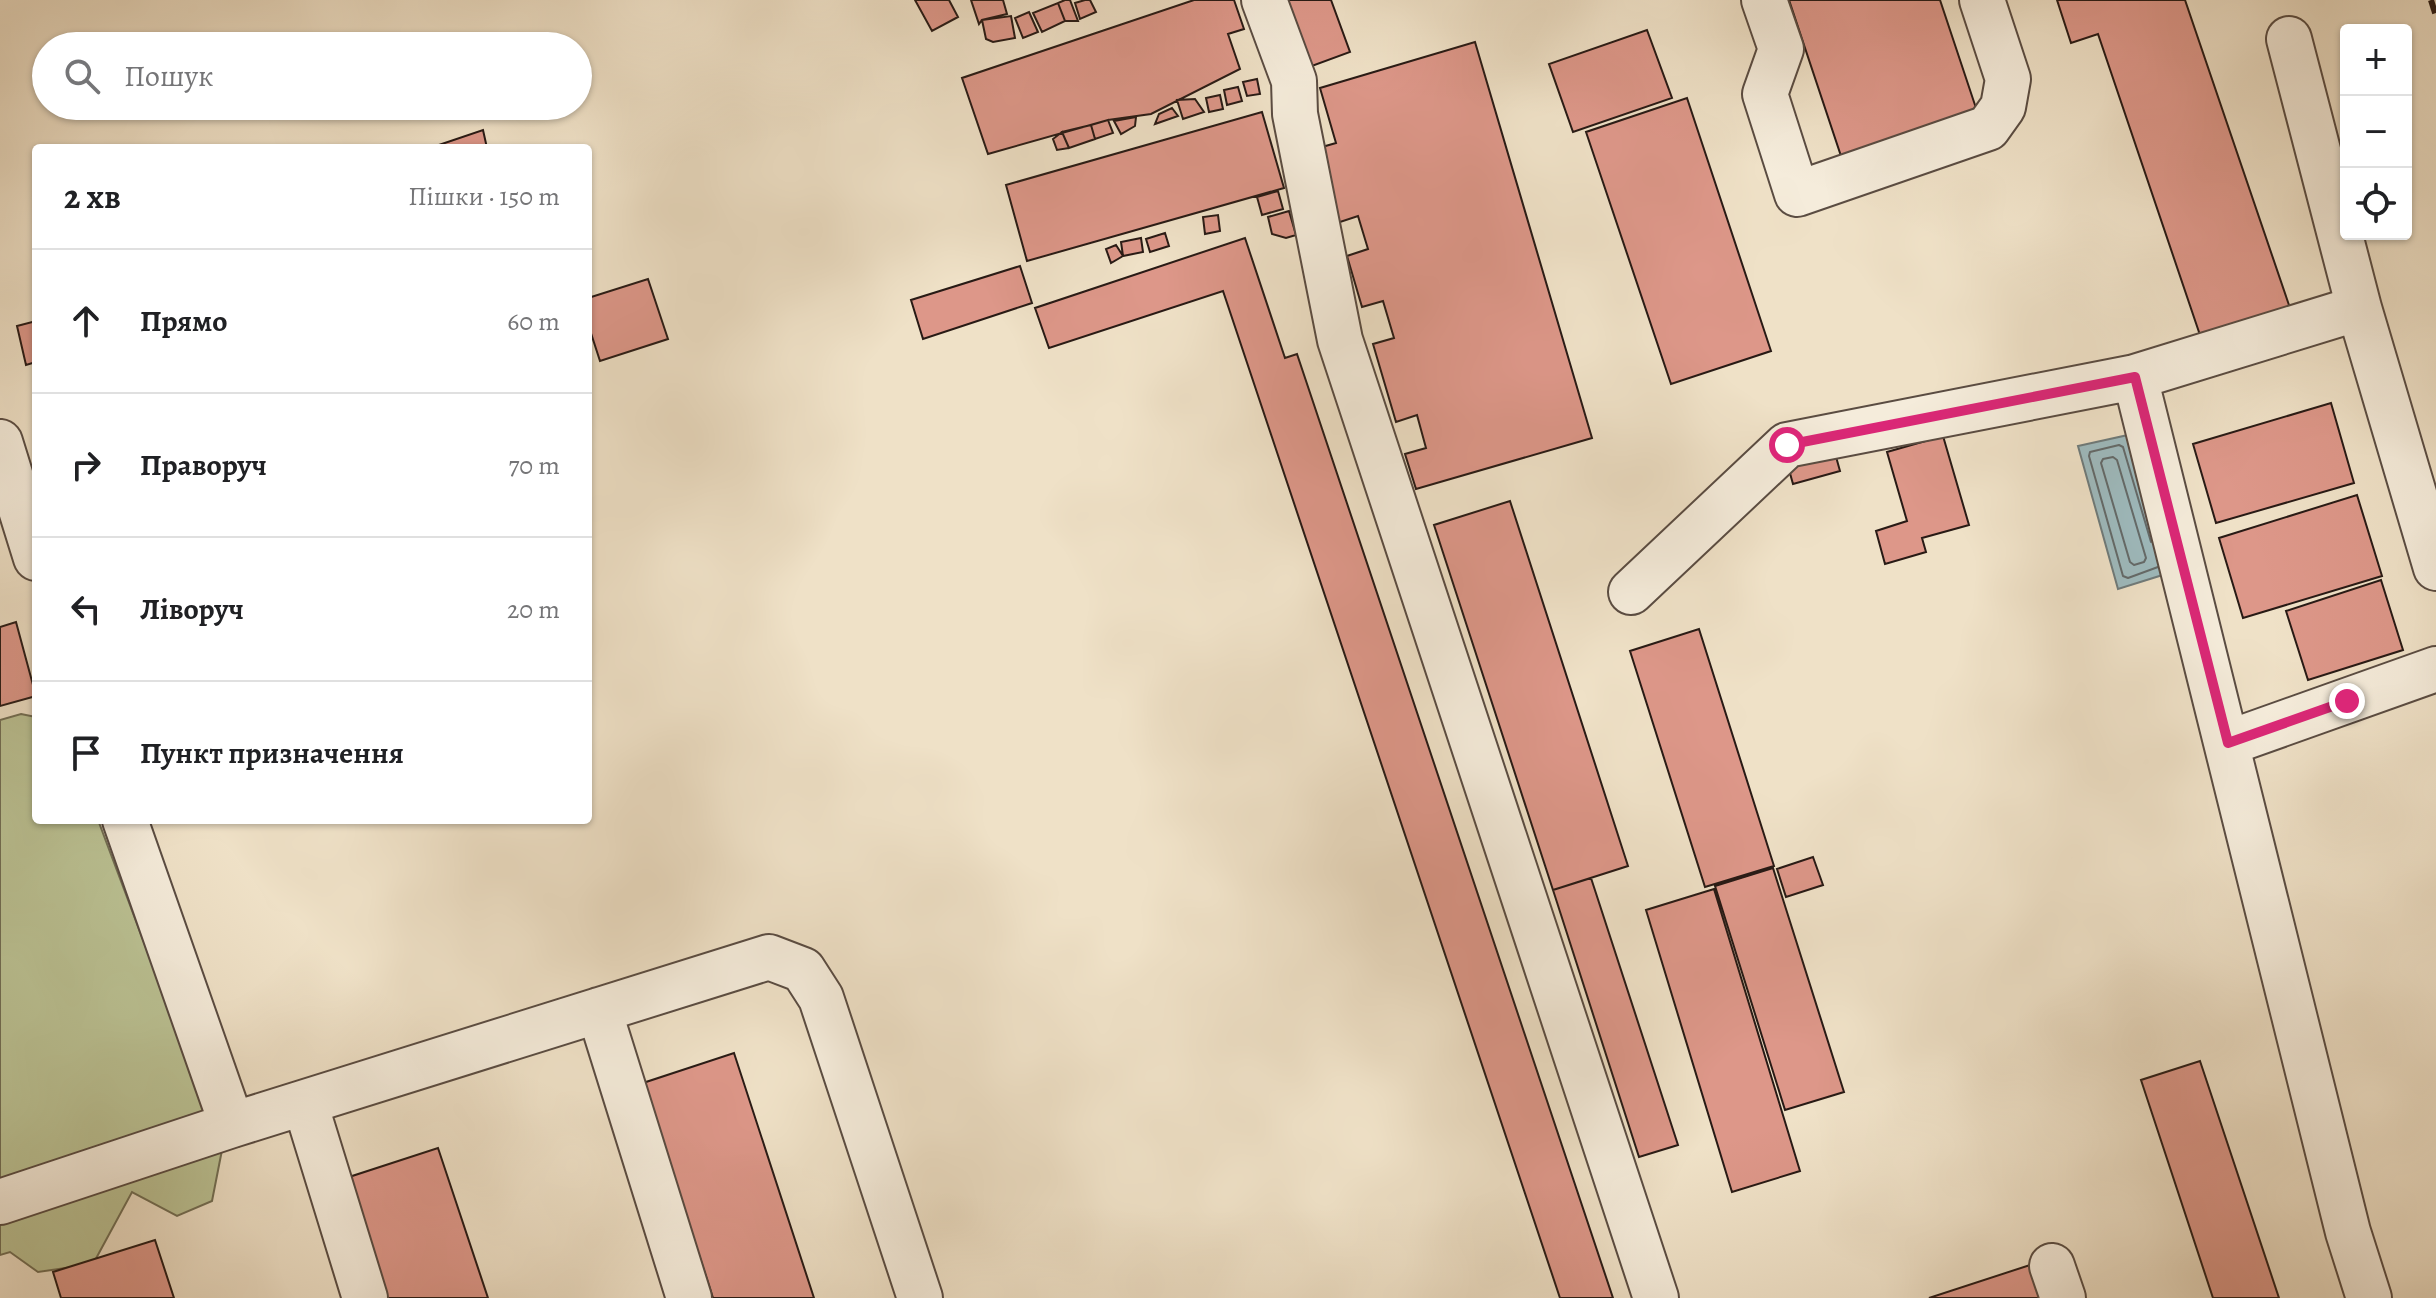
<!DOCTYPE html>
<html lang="uk">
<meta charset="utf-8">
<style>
:root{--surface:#fff;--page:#f6f6f6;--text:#202124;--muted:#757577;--line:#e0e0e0}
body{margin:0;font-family:Alegreya,serif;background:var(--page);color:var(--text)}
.controls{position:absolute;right:24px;top:24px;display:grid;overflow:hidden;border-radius:8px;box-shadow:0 2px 6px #0004}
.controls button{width:72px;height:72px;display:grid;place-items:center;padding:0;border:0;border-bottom:2px solid var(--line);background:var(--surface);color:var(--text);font:40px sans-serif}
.stop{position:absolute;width:24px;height:24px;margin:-18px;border:6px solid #db2777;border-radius:50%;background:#fff}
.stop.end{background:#db2777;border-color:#fff;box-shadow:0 2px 8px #0008}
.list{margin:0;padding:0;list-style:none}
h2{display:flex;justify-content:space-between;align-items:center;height:104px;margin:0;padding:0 32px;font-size:34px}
h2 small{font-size:26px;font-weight:400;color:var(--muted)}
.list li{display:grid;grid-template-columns:52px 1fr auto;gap:24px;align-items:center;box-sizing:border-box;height:144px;padding:0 32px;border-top:2px solid var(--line)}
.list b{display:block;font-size:30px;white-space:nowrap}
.list em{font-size:26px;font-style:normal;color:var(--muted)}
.icon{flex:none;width:44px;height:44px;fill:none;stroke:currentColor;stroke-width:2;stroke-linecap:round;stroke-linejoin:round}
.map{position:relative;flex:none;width:2436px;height:1298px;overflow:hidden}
.search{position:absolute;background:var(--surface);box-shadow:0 2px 6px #0004;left:32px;top:32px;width:560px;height:88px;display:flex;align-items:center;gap:20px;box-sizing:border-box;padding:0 28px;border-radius:44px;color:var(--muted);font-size:30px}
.panel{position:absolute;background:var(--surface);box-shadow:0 2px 6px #0004;left:32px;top:144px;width:560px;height:680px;border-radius:8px}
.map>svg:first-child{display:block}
.green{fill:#bbc294;stroke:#726e54;stroke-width:2}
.water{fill:#9ebbbf;stroke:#6f7b7b;stroke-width:2}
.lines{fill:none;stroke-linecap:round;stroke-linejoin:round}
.shore{stroke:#636a6a;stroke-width:2}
.building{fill:#dd9789;stroke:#281a15;stroke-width:2}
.minor-casing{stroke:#5a4c42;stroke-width:48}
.minor{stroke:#f5ecdb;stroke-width:44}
.rail{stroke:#281a15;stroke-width:6;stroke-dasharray:14 14;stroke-linecap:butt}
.route{stroke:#db2777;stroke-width:10}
</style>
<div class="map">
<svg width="2436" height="1298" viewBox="0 0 2436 1298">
<rect width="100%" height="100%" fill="#efe1c7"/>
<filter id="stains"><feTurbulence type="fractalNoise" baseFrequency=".0025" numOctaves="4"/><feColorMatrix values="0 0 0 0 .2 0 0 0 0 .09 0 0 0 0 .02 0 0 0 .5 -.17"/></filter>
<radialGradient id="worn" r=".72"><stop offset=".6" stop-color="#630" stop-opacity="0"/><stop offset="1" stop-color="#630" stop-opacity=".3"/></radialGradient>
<path class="green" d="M 21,714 L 36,717 L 36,820 L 98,820 L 222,1150 L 212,1201 L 177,1216 L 132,1192 L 93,1264 L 38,1272 L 10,1252 L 0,1255 L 0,720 Z"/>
<path class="water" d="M 2128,435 L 2169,573 L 2118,589 L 2078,446 Z"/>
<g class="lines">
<path class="shore" d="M 2113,457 L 2117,460 L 2146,558 L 2144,562 L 2134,565 L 2130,562 L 2101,463 L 2103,459 Z
M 2151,542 L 2123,447 L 2119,445 L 2090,452 L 2089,456 L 2123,576 L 2128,578 L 2158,567"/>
</g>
<path class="building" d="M 915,0 L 949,0 L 958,17 L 932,31 Z
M 971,0 L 1003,0 L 1007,14 L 982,20 L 979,24 Z
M 1065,0 L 1070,0 L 1078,21 L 1065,21 L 1058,3 Z
M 1085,0 L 1090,0 L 1096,12 L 1080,19 L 1075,3 Z
M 1194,0 L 1234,0 L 1244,29 L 1228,34 L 1240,69 L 1151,114 L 1108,120 L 988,154 L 962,78 Z
M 1275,0 L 1331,0 L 1350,52 L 1301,70 Z
M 1789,0 L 1940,0 L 1977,111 L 1841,156 Z
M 2057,0 L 2185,0 L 2290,308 L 2201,338 L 2098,34 L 2071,43 Z
M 1058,3 L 1065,21 L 1042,32 L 1033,13 Z
M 1029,12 L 1038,32 L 1023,38 L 1015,18 Z
M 1011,16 L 1015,38 L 993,42 L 986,39 L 982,20 Z
M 1647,30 L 1672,98 L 1573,132 L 1549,64 Z
M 1475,42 L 1592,438 L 1416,489 L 1405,454 L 1426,448 L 1417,415 L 1396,422 L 1373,344 L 1394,338 L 1383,301 L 1362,307 L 1347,256 L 1368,249 L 1358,216 L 1337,223 L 1315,149 L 1336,143 L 1320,88 Z
M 1257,79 L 1260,94 L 1247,96 L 1243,82 Z
M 1238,87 L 1242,101 L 1227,105 L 1224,90 Z
M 1220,95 L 1223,109 L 1209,112 L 1206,98 Z
M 1687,98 L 1771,351 L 1671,384 L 1586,132 Z
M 1195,99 L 1204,112 L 1183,119 L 1177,100 Z
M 1172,108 L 1178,116 L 1155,124 L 1159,114 Z
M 1262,112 L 1284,188 L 1027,261 L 1006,185 Z
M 1136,117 L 1135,126 L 1121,134 L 1114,121 Z
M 1108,120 L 1113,133 L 1095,139 L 1091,125 Z
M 1091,125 L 1095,139 L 1069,148 L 1062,132 Z
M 483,130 L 487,148 L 430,148 Z
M 1062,132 L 1069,148 L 1057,150 L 1053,139 Z
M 1278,191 L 1283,209 L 1262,215 L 1257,197 Z
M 1289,211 L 1296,235 L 1286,238 L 1272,234 L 1268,217 Z
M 1218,215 L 1220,231 L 1205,234 L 1203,217 Z
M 1165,233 L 1169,246 L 1150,252 L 1146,239 Z
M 1141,238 L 1143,252 L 1123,256 L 1121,242 Z
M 1245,238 L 1285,358 L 1297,354 L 1613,1298 L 1560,1298 L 1223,291 L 1049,348 L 1035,308 Z
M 1116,245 L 1123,256 L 1111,263 L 1106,249 Z
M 1020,266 L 1032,303 L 923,339 L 911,300 Z
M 648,279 L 668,339 L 600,361 L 588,324 L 588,298 Z
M 36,321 L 36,362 L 26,365 L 17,326 Z
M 2331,403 L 2354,483 L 2216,523 L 2193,444 Z
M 1943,436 L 1969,525 L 1922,538 L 1926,552 L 1885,564 L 1876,531 L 1907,521 L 1887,452 Z
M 1833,446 L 1840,471 L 1793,484 L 1786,459 Z
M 2357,495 L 2382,576 L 2243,618 L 2219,538 Z
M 1510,501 L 1628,866 L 1553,890 L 1434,525 Z
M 2381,580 L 2403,650 L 2308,680 L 2286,611 Z
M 16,622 L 36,696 L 0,706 L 0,627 Z
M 1699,629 L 1774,866 L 1705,887 L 1630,651 Z
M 1813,857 L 1823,885 L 1786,897 L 1777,869 Z
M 1773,868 L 1844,1092 L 1785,1110 L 1715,886 Z
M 1591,878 L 1678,1145 L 1639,1157 L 1553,890 Z
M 1714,889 L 1800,1171 L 1732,1192 L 1646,910 Z
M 734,1053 L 814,1298 L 713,1298 L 643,1083 Z
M 2200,1061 L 2279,1298 L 2213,1298 L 2141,1080 Z
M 438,1148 L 488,1298 L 382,1298 L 343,1179 Z
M 155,1240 L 174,1298 L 61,1298 L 53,1272 Z
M 2030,1265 L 2041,1298 L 1929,1298 Z"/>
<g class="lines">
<g class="minor-casing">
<path id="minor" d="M 1264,0 L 1294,81 L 1295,114 L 1340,340 L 1656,1298
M 1764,0 L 1781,49 L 1765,94 L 1797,194 L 1988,128 L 2003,107 L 2008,79 L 1982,0
M 2289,39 L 2359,308 L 2436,568
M 2135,377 L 2348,1232 L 2369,1298
M 0,442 L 36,558
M 1631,592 L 1787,445 L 2135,377 L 2359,308
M 2228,743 L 2436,669
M 125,820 L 232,1125
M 599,1010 L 689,1298
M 305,1103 L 365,1298
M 0,1202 L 232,1125 L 769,957 L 803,970 L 821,998 L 920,1298
M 2052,1266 L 2063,1298"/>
</g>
<use href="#minor" class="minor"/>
<path class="rail" d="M 2431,0 L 2436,16"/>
</g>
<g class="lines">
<path class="route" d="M 1787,445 L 2135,377 L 2228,743 L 2347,701"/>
</g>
<rect width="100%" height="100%" filter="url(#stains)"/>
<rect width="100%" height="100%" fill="url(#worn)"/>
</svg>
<div class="controls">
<button>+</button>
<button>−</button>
<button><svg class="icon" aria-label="locate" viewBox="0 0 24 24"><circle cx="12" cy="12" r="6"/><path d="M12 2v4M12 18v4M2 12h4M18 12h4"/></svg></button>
</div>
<div class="stop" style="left:1787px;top:445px"></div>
<div class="stop end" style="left:2347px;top:701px"></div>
<div class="search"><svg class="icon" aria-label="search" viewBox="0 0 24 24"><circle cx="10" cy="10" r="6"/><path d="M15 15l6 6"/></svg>Пошук</div>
<section class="panel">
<h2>2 хв<small>Пішки · 150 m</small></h2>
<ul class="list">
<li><svg class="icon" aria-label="ahead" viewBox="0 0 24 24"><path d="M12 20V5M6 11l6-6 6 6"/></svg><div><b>Прямо</b></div><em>60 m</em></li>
<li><svg class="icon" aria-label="right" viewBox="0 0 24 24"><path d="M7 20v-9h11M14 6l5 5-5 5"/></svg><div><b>Праворуч</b></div><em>70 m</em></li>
<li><svg class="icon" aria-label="left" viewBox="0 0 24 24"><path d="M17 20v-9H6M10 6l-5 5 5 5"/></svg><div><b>Ліворуч</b></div><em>20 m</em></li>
<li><svg class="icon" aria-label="arrive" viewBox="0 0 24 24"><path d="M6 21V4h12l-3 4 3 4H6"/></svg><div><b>Пункт призначення</b></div></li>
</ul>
</section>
</div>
